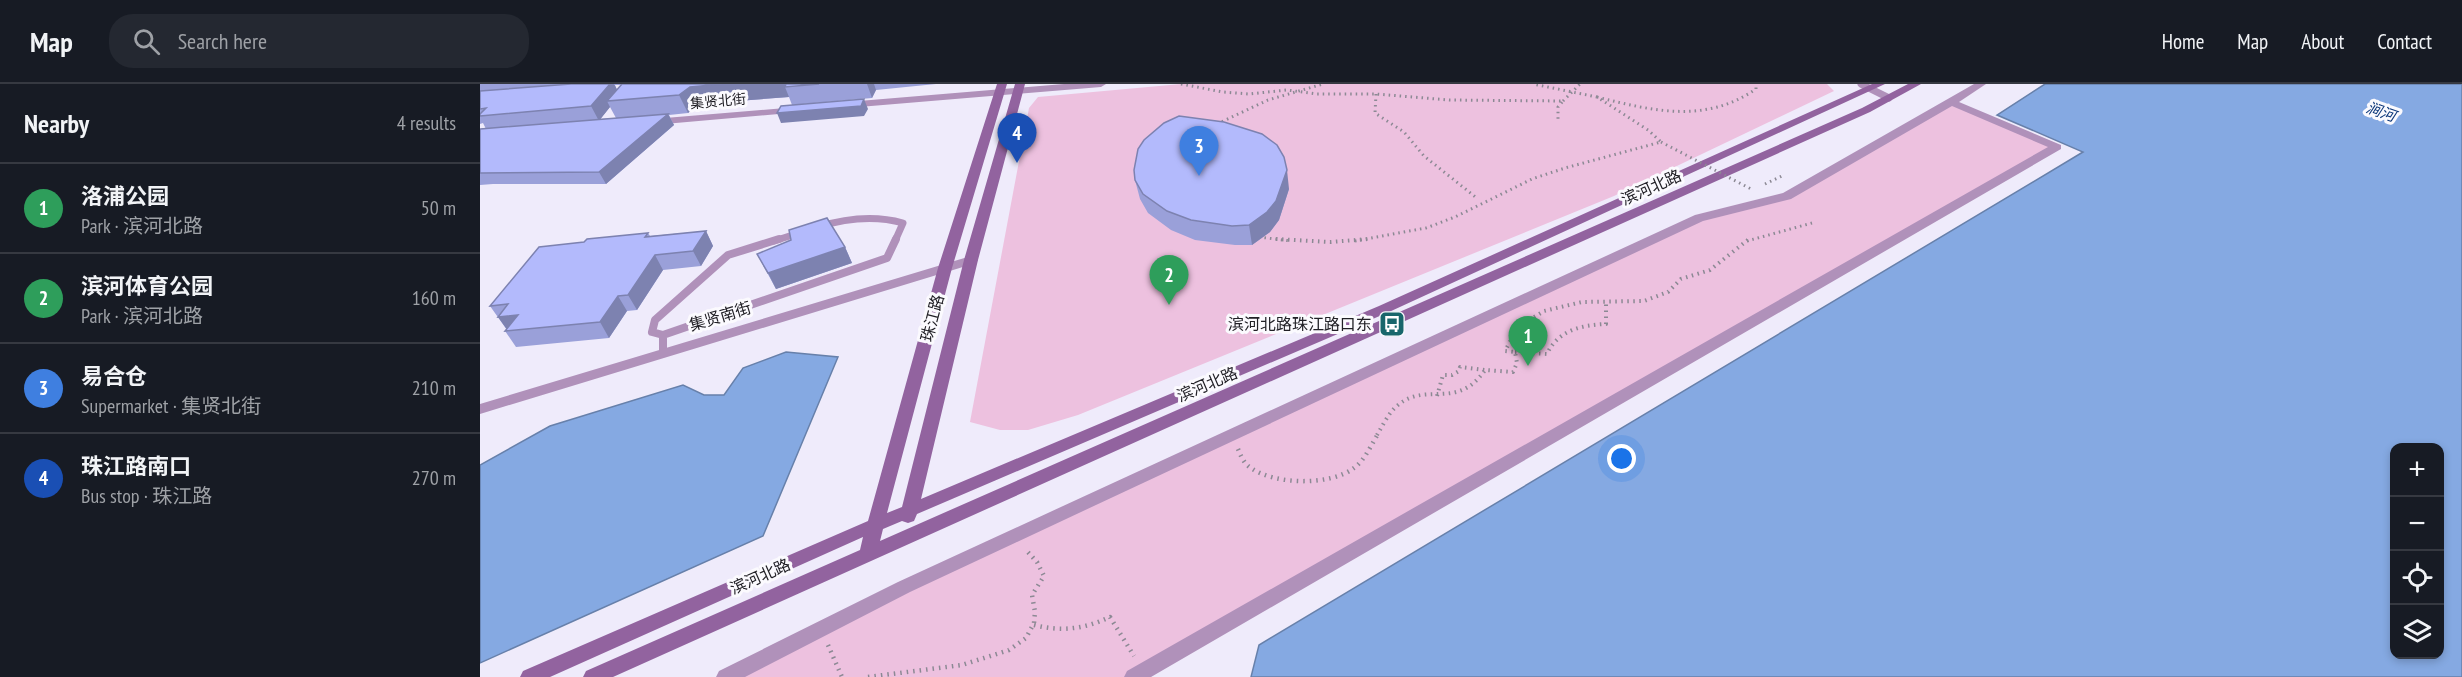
<!DOCTYPE html>
<meta charset="utf-8">
<style>
:root{--surface:#171b24;--page:#242831;--text:#f1f3f6;--muted:#9ea1a6;--line:#363941;--accent:#1a73e8}
body{margin:0;font-family:"PT Sans Narrow","Noto Sans SC",sans-serif;background:var(--page);color:var(--text)}
.controls{position:absolute;right:18px;bottom:18px;display:grid;overflow:hidden;border-radius:12px;box-shadow:0 3px 9px #0003}
.controls button{width:54px;height:54px;display:grid;place-items:center;padding:0;border:0;border-bottom:2px solid var(--line);background:var(--surface);color:var(--text);font:30px sans-serif}
.you{position:absolute;left:1142px;top:375px;width:21px;height:21px;margin:-15px;border:4px solid #fff;border-radius:50%;background:#1a73e8;box-shadow:0 0 0 9px #1a73e833}
.badge{display:grid;place-items:center;width:39px;height:39px;border-radius:50%;background:var(--accent);color:#fff;font-size:20px;font-weight:700}
.pin{position:absolute;translate:-50% -50px;filter:drop-shadow(0 2px 3px #0008)}
.pin::after{content:'';position:absolute;top:32px;width:21px;height:18px;background:inherit;clip-path:polygon(0 0,100% 0,50% 100%)}
.list{margin:0;padding:0;list-style:none}
h2{display:flex;justify-content:space-between;align-items:center;height:78px;margin:0;padding:0 24px;font-size:26px}
h2 small{font-size:20px;font-weight:400;color:var(--muted)}
.list li{display:grid;grid-template-columns:39px 1fr auto;gap:18px;align-items:center;box-sizing:border-box;height:90px;padding:0 24px;border-top:2px solid var(--line)}
.list b{display:block;font-size:22px;white-space:nowrap}
.list p{margin:0;font-size:20px;white-space:nowrap;color:var(--muted)}
.list em{font-size:20px;font-style:normal;color:var(--muted)}
.icon{flex:none;width:33px;height:33px;fill:none;stroke:currentColor;stroke-width:2;stroke-linecap:round;stroke-linejoin:round}
.map{position:relative;flex:none;width:1982px;height:593px;overflow:hidden}
header{display:flex;align-items:center;gap:36px;box-sizing:border-box;height:84px;padding:0 30px;background:var(--surface);border-bottom:2px solid var(--line)}
header strong{font-size:28px}
nav{display:flex;gap:33px;margin-inline-start:auto;font-size:21px}
.search{width:420px;height:54px;background:var(--page);display:flex;align-items:center;gap:15px;box-sizing:border-box;padding:0 21px;border-radius:24px;color:var(--muted);font-size:22px}
main{display:flex}
aside{flex:1;background:var(--surface)}
.map>svg:first-child{display:block}
.green{fill:#edc1df}
.water{fill:#85a9e2;stroke:#6780aa;stroke-width:1.5;fill-rule:evenodd}
.lines{fill:none;stroke-linecap:round;stroke-linejoin:round}
.path-far2{stroke:#8c8994;stroke-width:3;stroke-dasharray:1.5 4;stroke-linecap:butt}
.path-far1{stroke:#8c8994;stroke-width:4;stroke-dasharray:1.5 4.5;stroke-linecap:butt}
.path{stroke:#8c8994;stroke-width:4.5;stroke-dasharray:1.5 5;stroke-linecap:butt}
.lane-far1{stroke:#b091ba;stroke-width:7}
.lane{stroke:#b091ba;stroke-width:8}
.street{fill:#b091ba;fill-rule:evenodd}
.secondary{fill:#92639f;fill-rule:evenodd}
.path-bridge-far1{stroke:#8c8994;stroke-width:3;stroke-dasharray:1.5 4;stroke-linecap:butt}
.path-bridge{stroke:#8c8994;stroke-width:4;stroke-dasharray:1.5 4.5;stroke-linecap:butt}
.wall{fill:#9aa0d9;fill-rule:evenodd}
.shaded-wall{fill:#7d82b0}
.building{fill:#b3bafc;stroke:#7d82b0;stroke-width:1.5}
.labels{text-anchor:middle;stroke-width:6;stroke-linejoin:round;paint-order:stroke}
.far-street-label{font-size:14px;fill:#212026;stroke:#fbfafe}
.far-water-label{font-size:15px;font-style:italic;fill:#0c377a;stroke:#fbfafe}
.street-label{font-size:16px;fill:#212026;stroke:#fbfafe}
.poi-label{font-size:16px;fill:#212026;stroke:#fbfafe;text-anchor:end}
</style>
<header>
<strong>Map</strong>
<div class="search"><svg class="icon" aria-label="search" viewBox="0 0 24 24"><circle cx="10" cy="10" r="6"/><path d="M15 15l6 6"/></svg>Search here</div>
<nav><a>Home</a><a>Map</a><a>About</a><a>Contact</a></nav>
</header>
<main>
<aside>
<h2>Nearby<small>4 results</small></h2>
<ul class="list">
<li><span class="badge" style="background:#2e9e5b">1</span><div><b>洛浦公园</b><p>Park · 滨河北路</p></div><em>50 m</em></li>
<li><span class="badge" style="background:#2e9e5b">2</span><div><b>滨河体育公园</b><p>Park · 滨河北路</p></div><em>160 m</em></li>
<li><span class="badge" style="background:#3f7fe0">3</span><div><b>易合仓</b><p>Supermarket · 集贤北街</p></div><em>210 m</em></li>
<li><span class="badge" style="background:#1a4fb4">4</span><div><b>珠江路南口</b><p>Bus stop · 珠江路</p></div><em>270 m</em></li>
</ul>
</aside>
<div class="map">
<svg width="1982" height="593" viewBox="0 0 1982 593">
<rect width="100%" height="100%" fill="#efebfb"/>
<path class="green" d="M 701,0 L 1347,0 L 1354,7 L 1134,112 L 598,331 L 548,346 L 520,346 L 490,338 L 549,24 L 558,13 Z
M 1471,18 L 1577,63 L 654,593 L 246,593 L 1219,134 L 1307,112 Z"/>
<path class="water" d="M 1565,0 L 1982,0 L 1982,593 L 771,593 L 779,561 L 1603,68 L 1517,31 ZM 1914,364 L 1960,364 L 1960,570 L 1914,570 Z
M 306,268 L 358,273 L 283,452 L 0,579 L 0,381 L 70,342 L 203,301 L 224,311 L 244,311 L 263,284 Z"/>
<g class="lines">
<path class="path-far2" d="M 701,0 L 743,8 L 769,10 L 807,6 L 837,10 L 896,10 L 969,16 L 1083,17 L 1078,23 L 1078,38
M 896,10 L 895,29 L 924,48 L 944,72 L 998,115
M 1117,13 C 1173,27 1225,40 1276,5 L 1276,0
M 1083,17 L 1100,0
M 1285,100 L 1304,91
M 1267,157 L 1332,139"/>
<path class="path-far1" d="M 1035,268 L 1067,270 C 1078,246 1102,241 1126,240 L 1126,217
M 957,312 L 963,291 L 972,291 L 979,287 L 980,283 L 1005,286
M 897,351 C 903,341 909,328 918,321 C 947,297 977,327 1005,286 L 1033,288 L 1037,279 L 1035,268 L 1025,267 L 1038,243 L 1064,227 L 1102,218 L 1164,217 L 1188,208 L 1201,195 L 1230,186 L 1269,155"/>
<path class="path" d="M 758,365 C 761,372 764,380 771,384 C 795,401 850,402 874,384 C 885,376 891,361 898,350
M 554,541 C 582,548 604,545 630,533 L 654,572
M 348,561 L 362,593
M 388,593 L 482,581 L 529,566 L 546,554 L 554,539 L 555,528 L 552,511 L 564,492 L 557,478 L 546,466"/>
<path class="lane-far1" d="M 1381,0 L 1409,14
M 338,143 C 367,134 394,131 423,139 L 415,157
M 294,157 L 322,148"/>
<path class="lane" d="M 183,251 L 172,248 L 175,236 L 248,171 L 299,155
M 183,268 L 183,251 L 407,174 L 416,155"/>
<path class="street" d="M 584,0 L 626,0 L 621,3 L 367,24 L 362,21 L 367,18 Z
M 1494,0 L 1506,0 L 1479,18 L 1581,61 L 1581,65 L 671,593 L 644,593 L 647,587 L 1568,63 L 1472,22 L 1311,115 L 1223,137 L 430,508 L 265,593 L 236,593 L 239,587 L 418,498 L 1215,131 L 1303,109 Z
M 317,23 L 321,24 L 321,28 L 173,41 L 168,38 L 173,35 Z
M 491,172 L 498,176 L 496,179 L 0,330 L 0,320 Z"/>
<path class="secondary" d="M 517,0 L 527,0 L 472,184 L 407,429 L 422,423 L 484,176 L 535,0 L 545,0 L 498,176 L 441,415 L 899,222 L 1392,0 L 1405,0 L 909,228 L 437,430 L 434,437 L 428,439 L 422,437 L 403,445 L 400,457 L 1382,24 L 1428,0 L 1441,0 L 1390,28 L 133,593 L 103,593 L 106,587 L 380,466 L 383,453 L 70,593 L 40,593 L 43,587 L 388,437 L 458,184 Z"/>
<path class="path-bridge-far1" d="M 737,40 L 788,16 L 843,0
M 1181,58 L 1273,106
M 779,153 L 811,157
M 875,157 L 946,144 L 975,133 L 1052,95 L 1085,84 L 1181,58 L 1168,46 L 1117,13 L 1053,0"/>
<path class="path-bridge" d="M 796,155 L 850,158 L 889,155"/>
</g>
<path class="wall" d="M 0,0 L 456,0 L 396,6 L 392,14 L 312,21 L 309,13 L 218,20 L 208,29 L 189,31 L 194,41 L 126,100 L 13,100 L 0,101 L 0,45 L 6,45 L 3,39 L 0,40 ZM 135,1 L 141,1 L 137,6 ZM 130,23 L 136,34 L 120,35 Z
M 655,96 L 809,105 L 799,136 L 790,148 L 772,161 L 755,161 L 715,156 L 691,146 L 668,129 L 660,115 Z
M 226,147 L 233,162 L 221,182 L 183,186 L 157,226 L 147,227 L 129,254 L 36,263 L 25,247 L 27,246 L 10,222 L 104,158 L 168,149 L 170,152 Z
M 365,163 L 372,179 L 296,205 L 277,170 Z"/>
<path class="shaded-wall" d="M 130,0 L 134,0 L 140,11 L 127,17 L 130,23 L 119,37 L 111,22 Z
M 242,0 L 312,0 L 305,3 L 309,13 L 218,20 L 208,29 L 199,11 L 210,3 Z
M 387,0 L 394,0 L 396,6 L 392,14 Z
M 384,15 L 388,25 L 384,32 L 301,39 L 297,29 Z
M 188,30 L 194,41 L 126,100 L 119,88 Z
M 807,86 L 809,105 L 799,136 L 790,148 L 772,161 L 769,141 Z
M 226,147 L 233,162 L 221,182 L 213,167 Z
M 365,163 L 372,179 L 296,205 L 288,189 Z
M 175,171 L 183,186 L 157,226 L 148,211 Z
M 138,212 L 147,227 L 129,254 L 120,238 Z
M 38,231 L 28,247 L 18,233 Z"/>
<path class="building" d="M 91,0 L 130,0 L 111,22 L 0,32 L 0,30 L 6,24 L 0,25 L 0,7 Z
M 142,0 L 242,0 L 210,3 L 199,11 L 127,17 Z
M 306,0 L 339,0 L 305,3 Z
M 384,15 L 381,22 L 297,29 L 301,22 Z
M 188,30 L 119,88 L 0,89 L 0,45 Z
M 699,32 L 744,38 L 782,50 L 797,61 L 804,73 L 807,86 L 796,117 L 787,128 L 769,141 L 752,142 L 711,136 L 687,127 L 663,110 L 655,96 L 654,86 L 658,65 L 664,56 L 684,39 Z
M 347,134 L 365,163 L 288,189 L 277,170 L 311,156 L 309,146 Z
M 226,147 L 213,167 L 175,171 L 148,211 L 138,212 L 120,238 L 25,247 L 38,231 L 18,233 L 28,220 L 10,222 L 59,163 L 104,158 L 107,155 L 168,149 L 165,153 Z"/>
<defs>
<g id="bus-square" transform="scale(1.35)"><rect x="-9" y="-9" width="18" height="18" rx="4" fill="#18666b" stroke="#fbfafe"/><path d="M-5-6H5V4H4V6H2V4H-2V6H-4V4H-5ZM-3.5-4V0h7V-4ZM-3.5 1.2v1.5H-2V1.2ZM2 1.2v1.5H3.5V1.2Z" fill="#fff"/></g>
</defs>
<g fill-rule="evenodd">
<use href="#bus-square" x="912" y="240"/>
</g>
<g class="labels">
<g class="far-street-label">
<text transform="translate(238 17) rotate(-5)" y="5">集贤北街</text>
</g>
<g class="far-water-label">
<text transform="translate(1901 28) rotate(19)" y="5">涧河</text>
</g>
<g class="street-label">
<text transform="translate(1171 103) rotate(-24)" y="6">滨河北路</text>
<text transform="translate(240 232) rotate(-17)" y="6">集贤南街</text>
<text transform="translate(452 234) rotate(-75)" y="6">珠江路</text>
<text transform="translate(727 300) rotate(-23)" y="6">滨河北路</text>
<text transform="translate(280 492) rotate(-24)" y="6">滨河北路</text>
</g>
<g class="poi-label">
<text x="892" y="246">滨河北路珠江路口东</text>
</g>
</g>
</svg>
<div class="controls">
<button>+</button>
<button>−</button>
<button><svg class="icon" aria-label="locate" viewBox="0 0 24 24"><circle cx="12" cy="12" r="6"/><path d="M12 2v4M12 18v4M2 12h4M18 12h4"/></svg></button>
<button><svg class="icon" aria-label="layers" viewBox="0 0 24 24"><path d="M12 4l9 5-9 5-9-5zM3 14l9 5 9-5"/></svg></button>
</div>
<div class="you"></div>
<div class="pin badge" style="left:1048px;top:282px;background:#2e9e5b">1</div>
<div class="pin badge" style="left:689px;top:221px;background:#2e9e5b">2</div>
<div class="pin badge" style="left:719px;top:92px;background:#3f7fe0">3</div>
<div class="pin badge" style="left:537px;top:79px;background:#1a4fb4">4</div>
</div>
</main>
